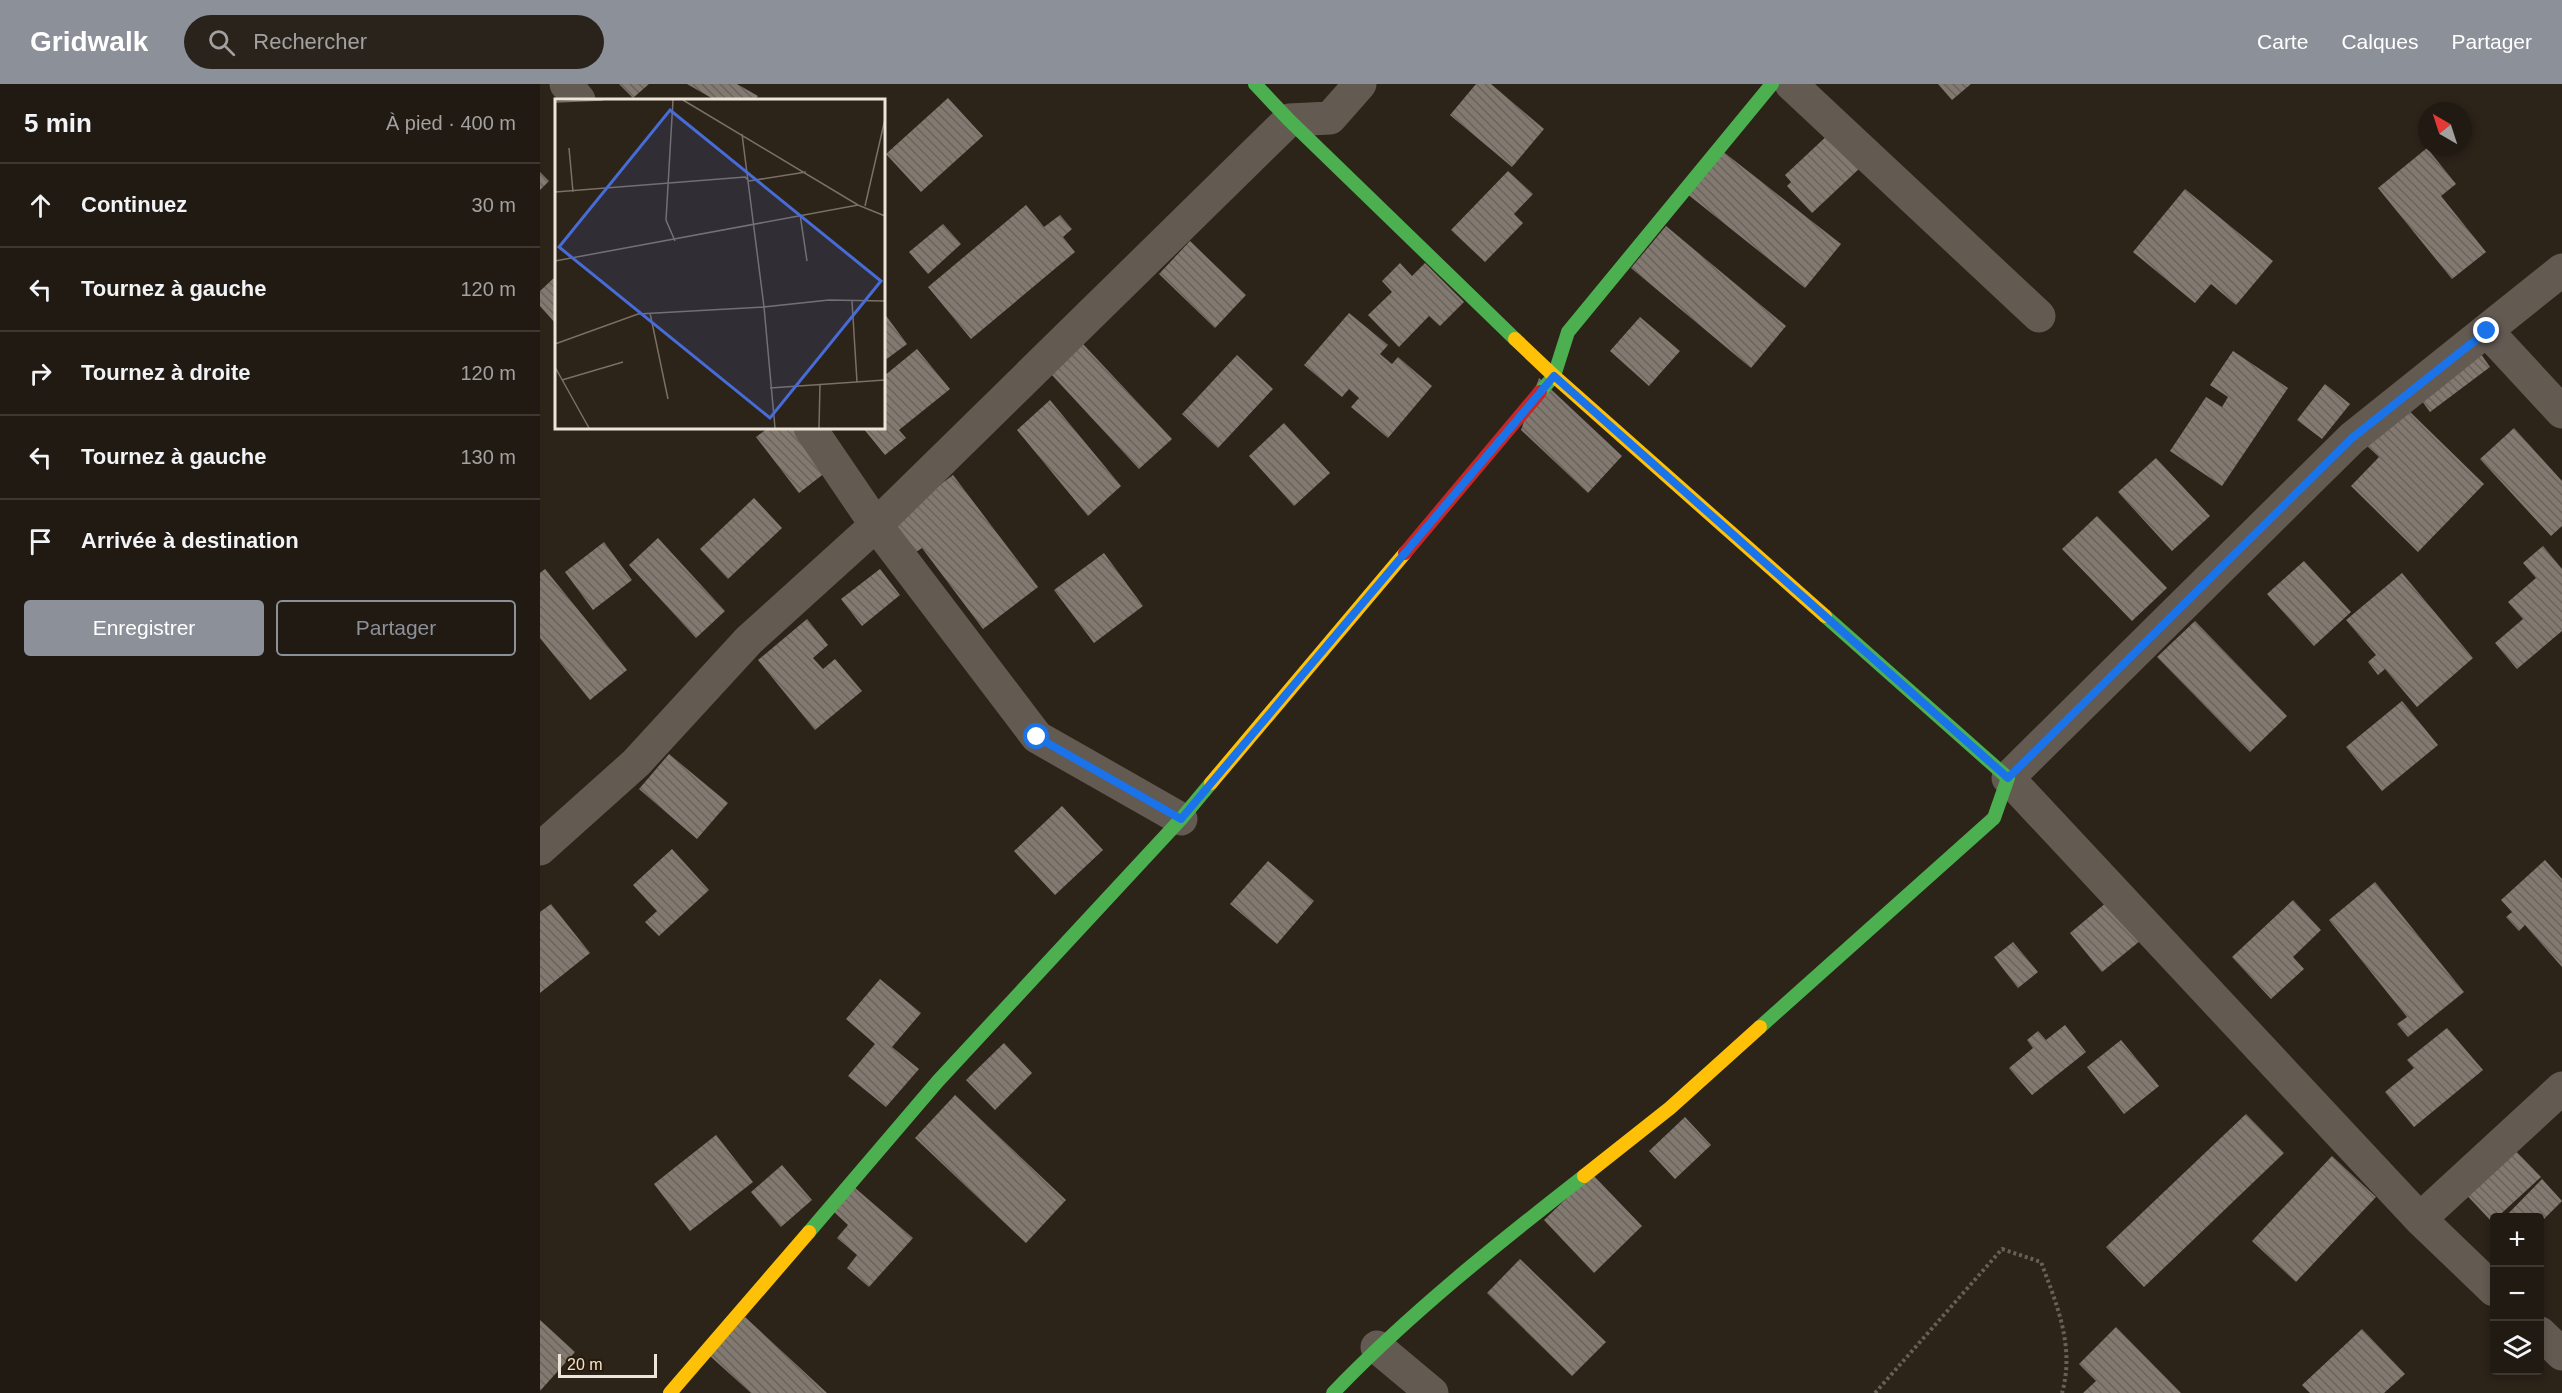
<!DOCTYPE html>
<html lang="fr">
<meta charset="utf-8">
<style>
:root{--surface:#211a13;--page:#29231c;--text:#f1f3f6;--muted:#a2a1a0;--line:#3e3833;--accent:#8c9099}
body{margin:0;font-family:Helvetica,sans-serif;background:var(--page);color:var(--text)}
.controls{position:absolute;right:18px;bottom:18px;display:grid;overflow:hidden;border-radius:6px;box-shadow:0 3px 9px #0003}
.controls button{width:54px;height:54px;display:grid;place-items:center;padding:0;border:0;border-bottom:2px solid var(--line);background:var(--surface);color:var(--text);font:30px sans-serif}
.compass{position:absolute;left:1878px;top:18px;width:54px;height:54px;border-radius:50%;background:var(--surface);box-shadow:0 3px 9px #0003;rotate:321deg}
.scale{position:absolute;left:18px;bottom:15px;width:99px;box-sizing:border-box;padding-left:6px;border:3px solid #efe4d8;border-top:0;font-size:16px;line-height:21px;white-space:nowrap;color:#efe4d8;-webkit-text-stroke:4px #2a1a08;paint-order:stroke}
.stop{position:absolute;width:18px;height:18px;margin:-14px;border:4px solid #1a73e8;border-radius:50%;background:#fff}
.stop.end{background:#1a73e8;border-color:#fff;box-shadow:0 2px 6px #0008}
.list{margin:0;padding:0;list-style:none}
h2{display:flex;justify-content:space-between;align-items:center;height:78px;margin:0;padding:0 24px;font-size:26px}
h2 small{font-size:20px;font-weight:400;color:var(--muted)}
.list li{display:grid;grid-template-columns:39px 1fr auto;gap:18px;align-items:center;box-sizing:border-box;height:84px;padding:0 24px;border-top:2px solid var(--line)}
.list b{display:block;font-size:22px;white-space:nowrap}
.list em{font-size:20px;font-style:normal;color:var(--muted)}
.actions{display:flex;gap:12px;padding:18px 24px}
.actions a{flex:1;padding:14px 0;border:2px solid var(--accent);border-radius:6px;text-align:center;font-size:21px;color:var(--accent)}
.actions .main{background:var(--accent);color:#fff}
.icon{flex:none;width:33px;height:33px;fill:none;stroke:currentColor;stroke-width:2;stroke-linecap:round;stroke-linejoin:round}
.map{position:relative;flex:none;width:2022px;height:1309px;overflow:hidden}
header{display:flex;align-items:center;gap:36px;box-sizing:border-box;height:84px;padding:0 30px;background:var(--accent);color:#fff}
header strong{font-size:28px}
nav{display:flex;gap:33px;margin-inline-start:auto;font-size:21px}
.search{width:420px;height:54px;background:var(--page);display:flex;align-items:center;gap:15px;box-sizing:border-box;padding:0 21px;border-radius:33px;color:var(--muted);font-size:22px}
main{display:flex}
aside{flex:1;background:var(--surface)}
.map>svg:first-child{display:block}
.building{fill:url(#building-back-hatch)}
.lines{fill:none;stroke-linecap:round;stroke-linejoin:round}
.path{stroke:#685f58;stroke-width:4;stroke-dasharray:3 3;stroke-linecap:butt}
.street{stroke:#635a52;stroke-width:33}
.fast{stroke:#4caf50;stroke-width:14}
.slow{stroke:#ffc107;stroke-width:14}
.jam{stroke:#c62828;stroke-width:14}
.route{stroke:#1a73e8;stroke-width:8}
.inset-road{fill:none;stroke:#7a7065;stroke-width:1.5}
.view{fill:#476cd8;fill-opacity:0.15;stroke:#476cd8;stroke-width:3}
.inset-edge{fill:none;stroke:#efe4d8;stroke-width:3}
</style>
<header>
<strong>Gridwalk</strong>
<div class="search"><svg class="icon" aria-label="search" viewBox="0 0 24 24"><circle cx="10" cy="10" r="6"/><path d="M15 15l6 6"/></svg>Rechercher</div>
<nav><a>Carte</a><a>Calques</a><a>Partager</a></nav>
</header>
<main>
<aside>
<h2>5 min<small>À pied · 400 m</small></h2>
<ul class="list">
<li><svg class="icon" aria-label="ahead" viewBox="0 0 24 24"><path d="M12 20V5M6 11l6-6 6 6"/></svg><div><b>Continuez</b></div><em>30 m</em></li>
<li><svg class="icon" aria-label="left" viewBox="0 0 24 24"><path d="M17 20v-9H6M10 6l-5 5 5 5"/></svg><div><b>Tournez à gauche</b></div><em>120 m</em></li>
<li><svg class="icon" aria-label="right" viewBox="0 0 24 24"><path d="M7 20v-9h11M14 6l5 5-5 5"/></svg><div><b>Tournez à droite</b></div><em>120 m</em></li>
<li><svg class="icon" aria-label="left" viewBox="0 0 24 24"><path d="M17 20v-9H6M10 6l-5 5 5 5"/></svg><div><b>Tournez à gauche</b></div><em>130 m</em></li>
<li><svg class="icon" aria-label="arrive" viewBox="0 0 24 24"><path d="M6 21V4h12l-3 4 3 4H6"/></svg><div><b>Arrivée à destination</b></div></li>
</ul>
<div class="actions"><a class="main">Enregistrer</a><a>Partager</a></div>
</aside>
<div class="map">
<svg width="2022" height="1309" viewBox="0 0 2022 1309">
<defs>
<pattern id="building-back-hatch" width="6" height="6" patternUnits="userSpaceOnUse" patternTransform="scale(1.5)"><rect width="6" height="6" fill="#827970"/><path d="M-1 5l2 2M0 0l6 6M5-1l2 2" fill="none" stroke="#6b645d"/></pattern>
</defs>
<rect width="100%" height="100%" fill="#2c2319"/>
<path class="building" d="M 79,0 L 109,0 L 93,14 Z
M 147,0 L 197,0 L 218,12 L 215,16 L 175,16 Z
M 936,0 L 951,0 L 1004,45 L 972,83 L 910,31 Z
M 1398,0 L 1431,0 L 1412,16 Z
M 408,14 L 443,52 L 381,108 L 346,70 Z
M 1290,49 L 1321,83 L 1272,129 L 1247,102 L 1251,98 L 1245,91 Z
M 1887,64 L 1916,100 L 1901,112 L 1946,168 L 1912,195 L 1838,104 Z
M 1181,66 L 1301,160 L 1265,204 L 1146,109 Z
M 968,87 L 993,110 L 974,130 L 983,139 L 945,178 L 911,146 Z
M 0,88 L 9,97 L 0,106 Z
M 1645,105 L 1733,177 L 1696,221 L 1671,200 L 1655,219 L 1593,168 Z
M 486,121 L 504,143 L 520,131 L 532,145 L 523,153 L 535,168 L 431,255 L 388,203 Z
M 403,140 L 421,160 L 388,190 L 369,168 Z
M 1126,142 L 1246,242 L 1211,284 L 1091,184 Z
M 650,157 L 706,211 L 675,244 L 619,190 Z
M 860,179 L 872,192 L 885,179 L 924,218 L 900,242 L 889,232 L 859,263 L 828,231 L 852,208 L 842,197 Z
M 16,192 L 16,240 L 0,222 L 0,207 Z
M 344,229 L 367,260 L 344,277 Z
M 809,229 L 848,261 L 840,270 L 852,280 L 858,273 L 892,302 L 848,354 L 811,323 L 819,314 L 809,305 L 802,313 L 764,281 Z
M 1100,233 L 1140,267 L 1109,302 L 1070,267 Z
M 543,260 L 632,355 L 599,385 L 511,290 Z
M 1934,260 L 1950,283 L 1890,328 L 1873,305 Z
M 377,265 L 410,305 L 359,346 L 366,354 L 345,371 L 323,344 L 344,344 L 344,292 Z
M 1693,267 L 1748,304 L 1682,402 L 1630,367 L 1666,313 L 1682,323 L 1688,313 L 1670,301 Z
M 697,271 L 733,305 L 678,364 L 642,330 Z
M 999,294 L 1082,372 L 1048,409 L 981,346 Z
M 1785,300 L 1810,320 L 1782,355 L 1757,336 Z
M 510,316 L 581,402 L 548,432 L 477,346 Z
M 1864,322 L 1944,400 L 1878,468 L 1811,402 L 1839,373 L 1826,361 Z
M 744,339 L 790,389 L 754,422 L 709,372 Z
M 228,344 L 272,344 L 299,378 L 259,409 L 216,353 Z
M 1974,344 L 2022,397 L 2022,442 L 2011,452 L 1940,375 Z
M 1616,374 L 1670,432 L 1632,467 L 1578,408 Z
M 413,391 L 498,503 L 443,545 L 382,464 L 369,473 L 345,442 Z
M 214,414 L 242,444 L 188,495 L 160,465 Z
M 1557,432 L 1627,504 L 1592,537 L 1522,465 Z
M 118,454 L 185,527 L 156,554 L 89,481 Z
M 64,458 L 92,496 L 53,526 L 25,488 Z
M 2003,462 L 2022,485 L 2022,547 L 1977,585 L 1955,559 L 1983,535 L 1968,518 L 1996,494 L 1983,479 Z
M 564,469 L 603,522 L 554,559 L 514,506 Z
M 1764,477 L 1811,528 L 1774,562 L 1727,510 Z
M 5,485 L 87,586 L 50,616 L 0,554 L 0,489 Z
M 340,485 L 360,511 L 322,542 L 301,515 Z
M 1862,489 L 1933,574 L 1877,623 L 1845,585 L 1838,591 L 1828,578 L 1836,571 L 1806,536 Z
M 267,535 L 288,561 L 273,574 L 283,585 L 295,575 L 322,607 L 275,646 L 218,576 Z
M 1655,537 L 1747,632 L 1710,668 L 1617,573 Z
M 1862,617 L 1898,661 L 1842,707 L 1806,663 Z
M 129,670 L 188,719 L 157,755 L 99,705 Z
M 522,722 L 563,766 L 515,811 L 474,767 Z
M 132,765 L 169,806 L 119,852 L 105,838 L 117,827 L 93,801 Z
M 2005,776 L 2022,795 L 2022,883 L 1985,841 L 1979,847 L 1966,833 L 1972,828 L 1961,816 Z
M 728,777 L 774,817 L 737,860 L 690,820 Z
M 1835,798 L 1924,908 L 1868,953 L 1857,940 L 1867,933 L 1789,836 Z
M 1573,813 L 1606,852 L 1562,888 L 1530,849 Z
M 1753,816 L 1781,846 L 1753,873 L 1764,885 L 1731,915 L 1692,873 Z
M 11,820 L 50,869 L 0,909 L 0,828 Z
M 1473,858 L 1498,888 L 1478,904 L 1454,873 Z
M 340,895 L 381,929 L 352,963 L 379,985 L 346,1023 L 308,992 L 335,960 L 306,935 Z
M 1525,941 L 1546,968 L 1492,1011 L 1469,984 L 1493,964 L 1487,956 L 1498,947 L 1506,956 Z
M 1907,944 L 1943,986 L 1874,1043 L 1845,1008 L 1874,984 L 1867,976 Z
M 1581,956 L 1619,1002 L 1584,1030 L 1547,983 Z
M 464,959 L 492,989 L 455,1026 L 426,996 Z
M 415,1011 L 526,1116 L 486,1159 L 375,1054 Z
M 1706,1030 L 1744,1069 L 1604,1203 L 1566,1163 Z
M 1145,1033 L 1171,1061 L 1135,1095 L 1109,1067 Z
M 176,1051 L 213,1098 L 150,1147 L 114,1100 Z
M 1968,1059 L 2001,1093 L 1952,1138 L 1920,1104 Z
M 1792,1072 L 1836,1113 L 1756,1198 L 1712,1157 Z
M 242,1081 L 272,1116 L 241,1143 L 211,1108 Z
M 1052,1090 L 1102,1142 L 1054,1189 L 1004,1136 Z
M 2002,1095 L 2022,1117 L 2000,1139 L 2000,1134 L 1964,1134 Z
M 314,1103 L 373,1154 L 329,1203 L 307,1184 L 317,1171 L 297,1154 L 308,1141 L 293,1127 Z
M 980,1175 L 1066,1258 L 1032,1292 L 947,1209 Z
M 205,1233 L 287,1309 L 211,1309 L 170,1272 Z
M 0,1236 L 35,1268 L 0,1307 Z
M 1576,1243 L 1641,1309 L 1543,1309 L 1556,1297 L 1539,1280 Z
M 1822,1245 L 1865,1290 L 1844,1309 L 1770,1309 L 1762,1301 Z"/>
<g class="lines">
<path class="path" d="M 1335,1309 L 1462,1165 L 1501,1178 C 1517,1221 1535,1263 1522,1309"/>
<path class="street" d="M 26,0 L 39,16
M 1251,0 L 1499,232
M 1947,247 L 2022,328
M 270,344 L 336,441 L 497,653 L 641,735
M 0,765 L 96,679 L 209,556 L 336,441 L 749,36 L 790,34 L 820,0
M 1880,1135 L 2022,1004
M 1954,1206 L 1880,1135 L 1468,694 L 1812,354 L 2022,186
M 2000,1249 L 2022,1270
M 837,1263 L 892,1309"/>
<path class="fast" d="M 715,0 L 749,36 L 975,255
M 1000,308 L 1014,292 L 1028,248 L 1232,0
M 1220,943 L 1454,734 L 1468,694 L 1285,532
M 269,1148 L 398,997 L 641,735 L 671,699
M 793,1309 C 870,1229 957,1160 1044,1092"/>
<path class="slow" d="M 975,255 L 1014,292 L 1285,532
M 671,699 L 865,469
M 1044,1092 L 1130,1024 L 1220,943
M 130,1309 L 269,1148"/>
<path class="jam" d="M 865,469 L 1000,308"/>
</g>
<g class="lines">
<path class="route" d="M 497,653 L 641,735 L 1014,292 L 1468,694 L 1812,354 L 1947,247"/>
</g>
<g transform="translate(15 15)">
<rect width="330" height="330" fill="#2c2319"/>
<path class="inset-road" d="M 118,1 L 111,121 L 120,142M 128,1 L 303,106M 0,3 L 48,1M 14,49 L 18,93M 0,93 L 190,78 L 194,82 L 251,73M 310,107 L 330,20M 245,115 L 252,162M 0,162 L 303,106 L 330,117M 297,202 L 302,283M 95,214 L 113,300M 0,245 L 83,215 L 209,208 L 187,35M 0,268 L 34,329M 7,281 L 68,263M 215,289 L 330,281M 220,329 L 209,208 L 274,201 L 330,202M 264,329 L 265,285"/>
<path class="view" d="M 115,11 L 326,182 L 215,319 L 4,148 Z"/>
<rect width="330" height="330" class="inset-edge"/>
</g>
</svg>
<div class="controls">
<button>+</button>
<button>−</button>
<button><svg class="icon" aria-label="layers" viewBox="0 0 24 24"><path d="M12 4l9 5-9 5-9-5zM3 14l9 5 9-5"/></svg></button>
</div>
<svg class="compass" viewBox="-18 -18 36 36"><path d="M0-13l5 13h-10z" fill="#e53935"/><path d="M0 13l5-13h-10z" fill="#a2a1a0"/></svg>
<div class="scale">20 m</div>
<div class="stop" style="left:497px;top:653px"></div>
<div class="stop end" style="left:1947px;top:247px"></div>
</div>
</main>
